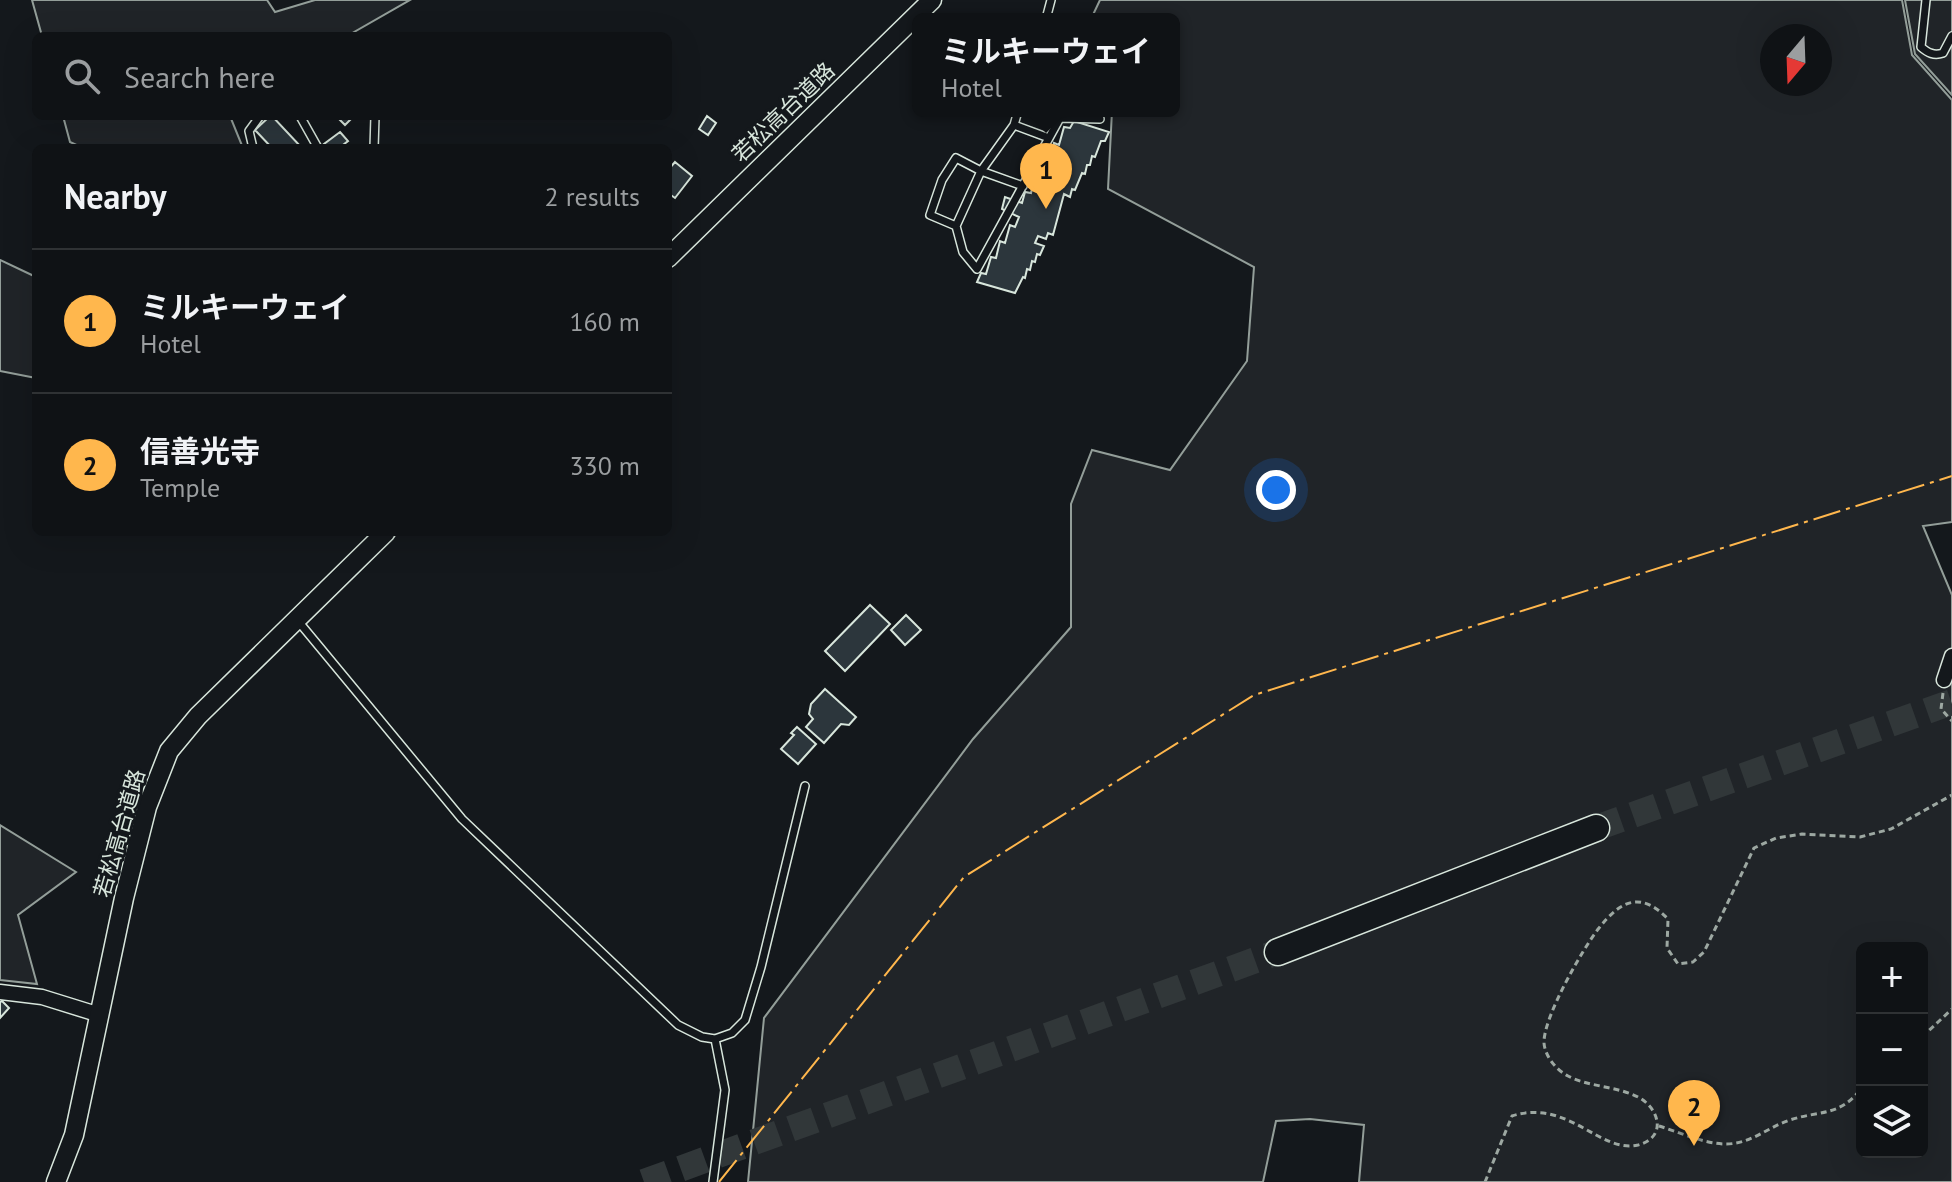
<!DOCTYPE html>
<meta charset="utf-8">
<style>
:root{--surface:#0f1215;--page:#1d2022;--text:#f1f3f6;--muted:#9b9ea0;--line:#2f3234;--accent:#ffb74d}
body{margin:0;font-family:"PT Sans","Noto Sans JP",sans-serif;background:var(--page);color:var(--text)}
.controls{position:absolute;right:24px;bottom:24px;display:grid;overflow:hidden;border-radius:12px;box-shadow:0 8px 32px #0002}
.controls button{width:72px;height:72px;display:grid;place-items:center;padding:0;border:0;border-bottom:2px solid var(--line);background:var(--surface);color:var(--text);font:40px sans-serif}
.compass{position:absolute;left:1760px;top:24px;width:72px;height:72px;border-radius:50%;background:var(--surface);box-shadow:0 8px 32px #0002;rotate:199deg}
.you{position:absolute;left:1276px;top:490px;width:28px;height:28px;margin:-20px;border:6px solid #fff;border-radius:50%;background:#1a73e8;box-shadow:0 0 0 12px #1a73e833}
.badge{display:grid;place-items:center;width:52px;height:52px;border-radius:50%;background:var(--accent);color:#111;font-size:26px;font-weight:700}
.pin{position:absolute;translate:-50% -66px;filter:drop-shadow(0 2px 4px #0008)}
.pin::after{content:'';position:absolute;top:42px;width:28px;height:24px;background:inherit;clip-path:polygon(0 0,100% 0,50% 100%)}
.popup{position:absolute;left:912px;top:13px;width:268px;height:104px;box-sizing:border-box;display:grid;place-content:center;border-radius:12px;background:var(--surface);filter:drop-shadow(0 2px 6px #0005);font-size:26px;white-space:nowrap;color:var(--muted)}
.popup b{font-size:30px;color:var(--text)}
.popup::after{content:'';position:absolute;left:50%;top:100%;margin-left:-16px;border:16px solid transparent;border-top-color:var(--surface)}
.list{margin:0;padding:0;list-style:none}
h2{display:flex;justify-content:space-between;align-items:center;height:104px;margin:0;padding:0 32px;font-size:34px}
h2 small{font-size:26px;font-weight:400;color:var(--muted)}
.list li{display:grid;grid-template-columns:52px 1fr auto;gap:24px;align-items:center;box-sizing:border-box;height:144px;padding:0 32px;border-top:2px solid var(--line)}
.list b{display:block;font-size:30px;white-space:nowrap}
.list p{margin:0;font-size:26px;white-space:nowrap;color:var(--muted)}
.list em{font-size:26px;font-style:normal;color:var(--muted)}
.icon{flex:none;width:44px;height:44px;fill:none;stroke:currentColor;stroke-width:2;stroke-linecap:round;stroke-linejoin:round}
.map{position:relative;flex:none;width:1952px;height:1182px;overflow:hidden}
.search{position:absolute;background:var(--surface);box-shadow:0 8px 32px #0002;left:32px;top:32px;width:640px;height:88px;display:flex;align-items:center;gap:20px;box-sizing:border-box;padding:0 28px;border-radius:12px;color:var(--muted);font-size:30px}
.panel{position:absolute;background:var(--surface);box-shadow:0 8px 32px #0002;left:32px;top:144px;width:640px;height:392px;border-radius:12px}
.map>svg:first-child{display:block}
.green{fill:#202428;stroke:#939e99;stroke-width:2;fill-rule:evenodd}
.building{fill:#2c363c;stroke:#d8e6dc;stroke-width:2}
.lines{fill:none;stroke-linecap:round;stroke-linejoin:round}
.motorway-tunnel{stroke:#313739;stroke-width:26;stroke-dasharray:26 13;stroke-linecap:butt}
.service-casing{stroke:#d8e6dc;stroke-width:10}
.minor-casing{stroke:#d8e6dc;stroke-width:17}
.tertiary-casing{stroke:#d8e6dc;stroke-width:21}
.motorway-casing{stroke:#d8e6dc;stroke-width:29}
.path{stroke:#9da8a2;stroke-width:3;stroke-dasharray:6 4;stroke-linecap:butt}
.service{stroke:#14181c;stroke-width:7}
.minor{stroke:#14181c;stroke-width:14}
.tertiary{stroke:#14181c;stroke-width:18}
.motorway{stroke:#14181c;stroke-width:26}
.power{stroke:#ffb74d;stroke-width:2;stroke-dasharray:28 6 4 6;stroke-linecap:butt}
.labels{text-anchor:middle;stroke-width:6;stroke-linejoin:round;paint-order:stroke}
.street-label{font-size:22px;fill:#d8e6dc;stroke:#14181c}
</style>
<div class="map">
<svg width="1952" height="1182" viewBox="0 0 1952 1182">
<rect width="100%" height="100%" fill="#14181c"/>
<path class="green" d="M 32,0 L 267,0 L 275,12 L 315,0 L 410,0 L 347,36 L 42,36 Z
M 1100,0 L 1902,0 L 1912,55 L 1952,100 L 1952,522 L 1923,526 L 1952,595 L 1952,1182 L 1359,1182 L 1364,1125 L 1310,1119 L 1276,1121 L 1263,1182 L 748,1182 L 764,1018 L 973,739 L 1071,627 L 1071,504 L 1092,450 L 1170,470 L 1247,361 L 1254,267 L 1108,189 L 1112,111 L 1174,111 L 1174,19 L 1091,19 ZM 1772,36 L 1820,36 L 1820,84 L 1772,84 ZM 1862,948 L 1922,948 L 1922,1152 L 1862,1152 Z
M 1905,0 L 1952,0 L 1952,95 L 1915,54 Z
M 63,116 L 230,116 L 243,148 L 83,148 L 70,142 Z
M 0,260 L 36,277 L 36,378 L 0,371 Z
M 0,825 L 76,872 L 18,915 L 37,984 L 0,980 Z"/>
<path class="building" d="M 270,116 L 272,116 L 302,148 L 272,148 L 255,130 Z
M 336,116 L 352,116 L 353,117 L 345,125 Z
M 707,116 L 716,123 L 708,135 L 699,129 Z
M 1074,121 L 1109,132 L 1105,141 L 1101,141 L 1095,157 L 1092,156 L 1090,165 L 1087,165 L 1085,174 L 1082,173 L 1075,190 L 1072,189 L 1070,197 L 1064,194 L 1053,235 L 1048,233 L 1046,239 L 1038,236 L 1035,243 L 1044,246 L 1040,255 L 1037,254 L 1035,262 L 1032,261 L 1030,270 L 1027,269 L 1025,278 L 1023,277 L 1015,293 L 977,282 L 981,273 L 986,274 L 991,257 L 996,258 L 1000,241 L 1005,243 L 1010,225 L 1015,227 L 1019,217 L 1002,209 L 1005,197 L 1022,203 L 1025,192 L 1031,193 L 1035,176 L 1041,178 L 1045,160 L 1051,162 L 1054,143 L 1059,145 L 1064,127 L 1070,128 Z
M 340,132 L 348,141 L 339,148 L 327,148 L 324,144 Z
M 675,162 L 692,176 L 675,198 L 668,193 L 668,170 Z
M 870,605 L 890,624 L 845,671 L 825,651 Z
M 906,615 L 921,630 L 905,645 L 891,630 Z
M 825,689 L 856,717 L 849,725 L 841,724 L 824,743 L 806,727 L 813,719 L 809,714 L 811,704 Z
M 797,727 L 816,744 L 798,764 L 781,749 L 794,735 L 791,733 Z
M 2,1001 L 9,1008 L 0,1018 L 0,1002 Z"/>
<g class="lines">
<path class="motorway-tunnel" d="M 1596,828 L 1952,702
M 644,1182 L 1278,952"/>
<g class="service-casing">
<path id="service" d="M 1926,0 L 1921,47 C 1928,53 1934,56 1943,53 L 1952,36
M 1046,19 L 1051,0
M 300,116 L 318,148
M 1014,125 L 1049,138 L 977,269 L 963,252 L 956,226 L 981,171 L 1014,125 L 1018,111
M 1049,138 L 1060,118 L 1100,119
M 253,148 L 249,131 L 260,116
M 374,148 L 375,116
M 956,226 L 930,215 L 942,180 L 956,158 L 981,171 L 1023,186
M 298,621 L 462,819 L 678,1025 L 702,1037 L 715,1039 L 732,1033 L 745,1020 L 761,967 L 805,786
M 713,1182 L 725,1090 L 715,1039"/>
</g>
<g class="minor-casing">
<path id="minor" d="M 1944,680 L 1952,656
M 0,992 L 42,997 L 100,1015"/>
</g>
<g class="tertiary-casing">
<path id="tertiary" d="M 668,258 L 932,0
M 56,1182 L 74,1135 L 124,898 L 147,807 L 169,751 L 198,716 L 386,532"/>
</g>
<g class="motorway-casing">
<path id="motorway" d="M 1278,952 L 1596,828"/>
</g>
<path class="path" d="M 1943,693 L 1941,709 L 1952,721
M 1922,1037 L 1952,1009
M 1659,1126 C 1679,1132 1704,1144 1726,1144 C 1751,1144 1768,1127 1790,1120 C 1820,1110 1841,1117 1862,1087
M 1485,1182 L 1512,1116 C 1568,1098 1600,1154 1638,1145 C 1668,1137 1659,1108 1638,1097 C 1616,1086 1589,1087 1568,1076 C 1556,1070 1545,1056 1544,1043 C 1543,1018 1583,948 1599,928 C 1621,900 1641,891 1668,919 L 1667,948 L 1678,964 L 1693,962 L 1704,952 L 1754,848 L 1776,838 L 1802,834 L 1860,837 L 1891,829 L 1952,795"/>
<use href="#service" class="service"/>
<use href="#minor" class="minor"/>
<use href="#tertiary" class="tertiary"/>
<use href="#motorway" class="motorway"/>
<path class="power" d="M 719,1182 L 964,877 L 1254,695 L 1952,476"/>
</g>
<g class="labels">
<g class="street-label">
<text transform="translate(783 112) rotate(-44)" y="8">若松高台道路</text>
<text transform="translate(119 833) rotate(-74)" y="8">若松高台道路</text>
</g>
</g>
</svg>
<div class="controls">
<button>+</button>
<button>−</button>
<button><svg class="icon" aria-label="layers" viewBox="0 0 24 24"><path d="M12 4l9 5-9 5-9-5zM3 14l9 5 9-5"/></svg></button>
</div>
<svg class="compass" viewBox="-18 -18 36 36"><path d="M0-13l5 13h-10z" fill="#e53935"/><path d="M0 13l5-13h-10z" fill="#9b9ea0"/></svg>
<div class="you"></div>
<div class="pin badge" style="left:1046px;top:209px">1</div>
<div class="popup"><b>ミルキーウェイ</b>Hotel</div>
<div class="pin badge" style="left:1694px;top:1146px">2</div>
<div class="search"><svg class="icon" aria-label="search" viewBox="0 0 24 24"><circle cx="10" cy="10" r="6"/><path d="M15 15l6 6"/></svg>Search here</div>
<section class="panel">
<h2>Nearby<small>2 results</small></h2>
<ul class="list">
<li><span class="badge">1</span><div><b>ミルキーウェイ</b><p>Hotel</p></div><em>160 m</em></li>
<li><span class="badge">2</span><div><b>信善光寺</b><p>Temple</p></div><em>330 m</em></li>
</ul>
</section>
</div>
